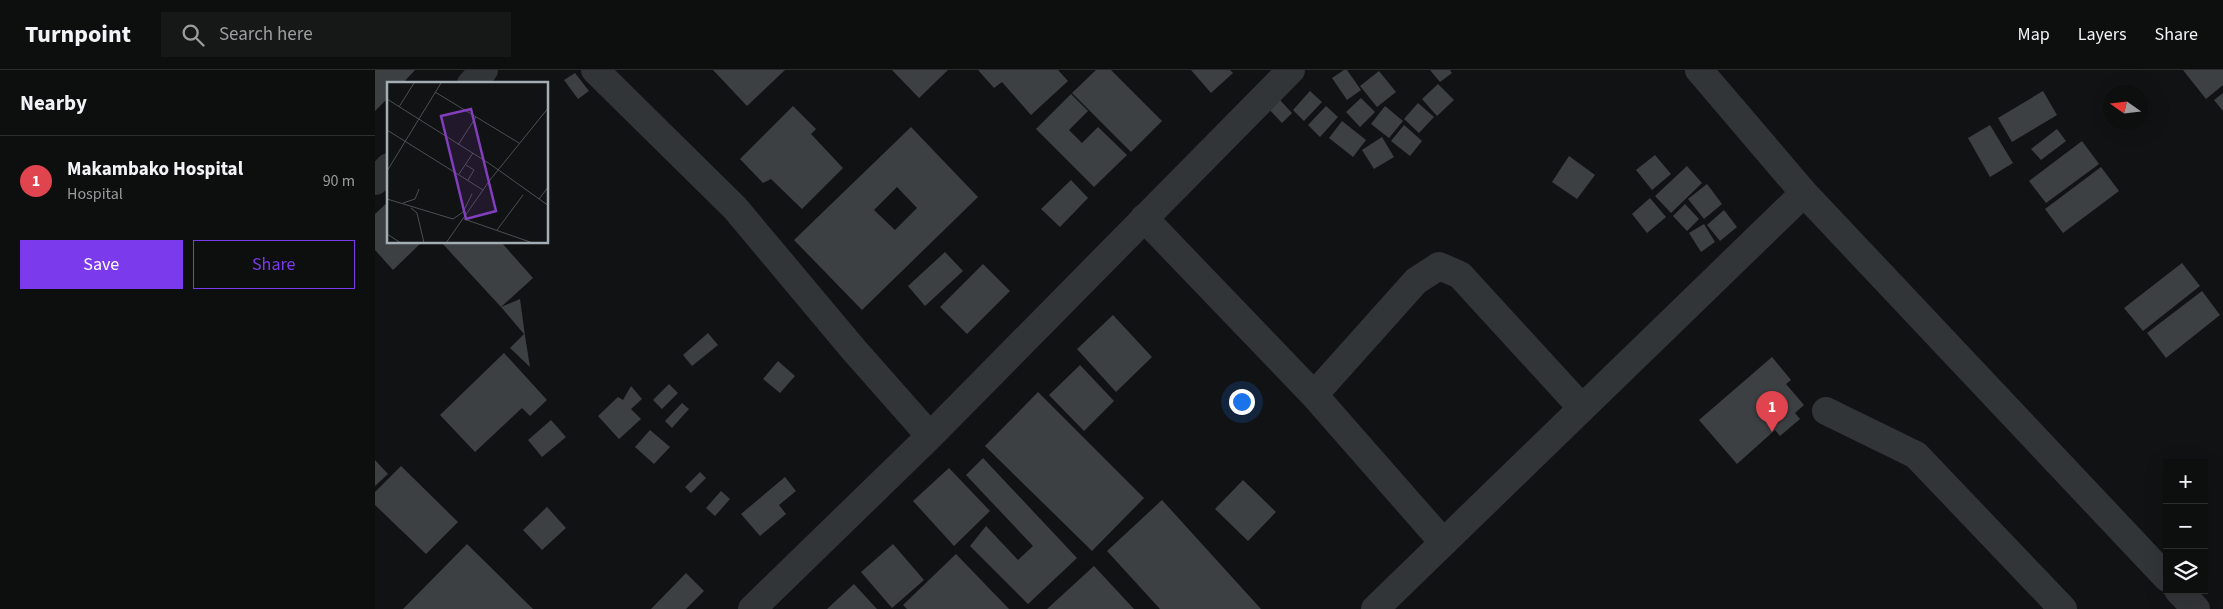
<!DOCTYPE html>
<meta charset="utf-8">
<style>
:root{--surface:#0d0e0e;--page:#161717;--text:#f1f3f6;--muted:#9a9c9e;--line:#2d2e2e;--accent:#7c3aed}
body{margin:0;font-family:"Source Sans 3",sans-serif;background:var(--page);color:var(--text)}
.controls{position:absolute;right:15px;bottom:15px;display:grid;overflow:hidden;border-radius:0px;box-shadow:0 5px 20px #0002}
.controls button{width:45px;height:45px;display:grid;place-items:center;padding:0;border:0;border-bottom:1px solid var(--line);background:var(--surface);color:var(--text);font:25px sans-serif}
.compass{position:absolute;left:1728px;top:15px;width:45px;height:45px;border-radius:50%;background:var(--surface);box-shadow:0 5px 20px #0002;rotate:284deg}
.you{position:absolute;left:866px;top:331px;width:18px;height:18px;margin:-12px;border:4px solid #fff;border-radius:50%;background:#1a73e8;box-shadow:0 0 0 8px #1a73e833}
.badge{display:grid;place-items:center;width:32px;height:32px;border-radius:50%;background:var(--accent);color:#fff;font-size:16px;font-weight:700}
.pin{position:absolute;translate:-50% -41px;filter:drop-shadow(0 1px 2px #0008)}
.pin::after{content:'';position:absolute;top:26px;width:18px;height:15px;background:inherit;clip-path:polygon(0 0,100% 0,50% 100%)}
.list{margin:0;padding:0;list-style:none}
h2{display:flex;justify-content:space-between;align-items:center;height:65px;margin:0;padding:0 20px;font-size:21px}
h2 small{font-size:16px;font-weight:400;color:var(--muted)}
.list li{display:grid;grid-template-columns:32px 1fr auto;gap:15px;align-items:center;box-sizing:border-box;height:90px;padding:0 20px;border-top:1px solid var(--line)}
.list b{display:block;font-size:19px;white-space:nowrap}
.list p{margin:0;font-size:16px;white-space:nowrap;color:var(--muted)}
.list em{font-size:16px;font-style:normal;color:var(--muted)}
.actions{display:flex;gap:10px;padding:15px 20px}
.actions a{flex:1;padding:11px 0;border:1px solid var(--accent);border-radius:0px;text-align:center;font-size:18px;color:var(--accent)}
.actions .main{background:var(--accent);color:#fff}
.icon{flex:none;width:28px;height:28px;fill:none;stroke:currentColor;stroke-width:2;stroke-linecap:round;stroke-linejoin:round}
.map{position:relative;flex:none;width:1848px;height:539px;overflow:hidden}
header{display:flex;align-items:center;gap:30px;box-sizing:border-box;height:70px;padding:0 25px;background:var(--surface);border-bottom:1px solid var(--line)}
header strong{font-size:24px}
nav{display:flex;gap:28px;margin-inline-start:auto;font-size:18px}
.search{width:350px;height:45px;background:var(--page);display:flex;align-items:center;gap:12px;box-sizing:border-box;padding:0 18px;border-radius:0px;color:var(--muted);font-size:19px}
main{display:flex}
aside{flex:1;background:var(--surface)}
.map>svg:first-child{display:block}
.building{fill:#3d4043;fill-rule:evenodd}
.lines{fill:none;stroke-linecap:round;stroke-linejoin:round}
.minor{stroke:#323538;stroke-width:28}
.inset-road{fill:none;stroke:#4b5053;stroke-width:1}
.view{fill:#813fbd;fill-opacity:0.15;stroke:#813fbd;stroke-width:2.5}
.inset-edge{fill:none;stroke:#a2adb4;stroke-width:2.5}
</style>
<header>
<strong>Turnpoint</strong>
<div class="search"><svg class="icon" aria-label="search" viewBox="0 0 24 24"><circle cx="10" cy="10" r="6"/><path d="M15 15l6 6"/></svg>Search here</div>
<nav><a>Map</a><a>Layers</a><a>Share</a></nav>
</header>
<main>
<aside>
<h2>Nearby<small></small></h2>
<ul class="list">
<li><span class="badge" style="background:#e0444e">1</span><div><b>Makambako Hospital</b><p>Hospital</p></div><em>90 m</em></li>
</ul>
<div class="actions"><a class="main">Save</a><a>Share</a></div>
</aside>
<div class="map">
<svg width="1848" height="539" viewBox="0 0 1848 539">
<rect width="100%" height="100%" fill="#111213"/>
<path class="building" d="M 0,0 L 40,0 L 27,14 L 14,14 L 14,27 L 0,41 Z
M 338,0 L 410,0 L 372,36 Z
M 517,0 L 573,0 L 544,28 Z
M 603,0 L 683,0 L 693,11 L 656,45 L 627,12 L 619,18 Z
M 721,0 L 736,0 L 787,51 L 756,82 L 697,23 Z
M 816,0 L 855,0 L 858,3 L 836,23 Z
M 969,0 L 972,0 L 986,20 L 972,30 L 957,8 Z
M 1055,0 L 1075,0 L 1077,3 L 1065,12 Z
M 1808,0 L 1848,0 L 1848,15 L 1831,29 Z
M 1004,1 L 1021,22 L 1002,37 L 985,16 Z
M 200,3 L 214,21 L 203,29 L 189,10 Z
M 1063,14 L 1079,30 L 1062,46 L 1047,29 Z
M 935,21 L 947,32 L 929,51 L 918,40 Z
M 1668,21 L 1682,45 L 1637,72 L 1623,48 Z
M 1848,23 L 1848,41 L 1839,30 Z
M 696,24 L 713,41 L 694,60 L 707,73 L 723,57 L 752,85 L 719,117 L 661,59 Z
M 903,28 L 917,43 L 907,53 L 893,38 Z
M 986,28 L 1000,42 L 985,57 L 971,42 Z
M 1043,33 L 1059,47 L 1044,63 L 1029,49 Z
M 418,36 L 441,59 L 436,64 L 468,98 L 427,139 L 396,109 L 388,113 L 365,89 Z
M 951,36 L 963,47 L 945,67 L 933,55 Z
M 1010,36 L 1028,51 L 1014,68 L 996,54 Z
M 967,51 L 991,70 L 978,87 L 954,68 Z
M 1029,55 L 1047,71 L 1035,86 L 1016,71 Z
M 1615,55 L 1638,93 L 1615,107 L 1593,68 Z
M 536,57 L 603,127 L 487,240 L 419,170 ZM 522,117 L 542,138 L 520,160 L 499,140 Z
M 1682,59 L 1691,71 L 1666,90 L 1656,79 Z
M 1007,67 L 1019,87 L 999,99 L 987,80 Z
M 1707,71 L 1724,94 L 1671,133 L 1654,111 Z
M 1280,85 L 1296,104 L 1277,120 L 1261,100 Z
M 1194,86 L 1220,105 L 1202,129 L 1177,112 Z
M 1312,96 L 1327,113 L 1296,143 L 1280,126 Z
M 1726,97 L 1744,121 L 1688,163 L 1670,139 Z
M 696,110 L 713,128 L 685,157 L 666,139 Z
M 1332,114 L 1347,134 L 1329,149 L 1313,129 Z
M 1275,128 L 1291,147 L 1272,163 L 1257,144 Z
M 14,131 L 14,172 L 47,172 L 18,200 L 0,180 L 0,144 Z
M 1310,134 L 1324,149 L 1312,161 L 1298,146 Z
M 1349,140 L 1362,157 L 1345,171 L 1332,155 Z
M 1329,154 L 1340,172 L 1326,182 L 1314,163 Z
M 66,172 L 126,172 L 158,208 L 126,237 Z
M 570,182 L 588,201 L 550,236 L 533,216 Z
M 1807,193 L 1825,216 L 1768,261 L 1749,238 Z
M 608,194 L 635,221 L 592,264 L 565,237 Z
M 1827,221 L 1845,245 L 1791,288 L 1772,263 Z
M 145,229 L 150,266 L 155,297 L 135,278 L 149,264 L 126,237 Z
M 738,245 L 777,287 L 741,322 L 702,279 Z
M 333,263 L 343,275 L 317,296 L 308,285 Z
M 129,283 L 172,330 L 155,346 L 147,338 L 100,382 L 65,345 Z
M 1397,287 L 1416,310 L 1411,314 L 1429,335 L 1420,343 L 1425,349 L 1405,366 L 1400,360 L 1362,394 L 1324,350 Z
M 403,291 L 420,306 L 405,323 L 388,309 Z
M 705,295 L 739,331 L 709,361 L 674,325 Z
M 294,314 L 303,323 L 287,339 L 278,330 Z
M 256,316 L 267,329 L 256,339 L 266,349 L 244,369 L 223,346 L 243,327 L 248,330 Z
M 663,322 L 769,428 L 717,481 L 610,376 Z
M 307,333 L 314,339 L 297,358 L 290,351 Z
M 176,350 L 191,367 L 167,387 L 153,370 Z
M 275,360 L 295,377 L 279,394 L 260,377 Z
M 608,388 L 702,488 L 653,534 L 595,476 L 611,456 L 643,490 L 658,476 L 591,405 Z
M 0,390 L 13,404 L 0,416 Z
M 26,396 L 83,452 L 51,484 L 0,435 L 0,422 Z
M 574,398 L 615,441 L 579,476 L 538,431 Z
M 325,402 L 331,408 L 316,423 L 310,417 Z
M 410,407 L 421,421 L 404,435 L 411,444 L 385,466 L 366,444 Z
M 868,410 L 901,442 L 873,471 L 840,439 Z
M 346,421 L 355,429 L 340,446 L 331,438 Z
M 787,430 L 886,539 L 785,539 L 732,481 Z
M 172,437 L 191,458 L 167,480 L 148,460 Z
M 92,474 L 158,539 L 28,539 Z
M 518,474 L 549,510 L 517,538 L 486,502 Z
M 581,484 L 634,539 L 532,539 L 528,535 Z
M 719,496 L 759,539 L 672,539 Z
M 311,503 L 329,521 L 311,539 L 276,539 Z
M 479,514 L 502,539 L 452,539 Z"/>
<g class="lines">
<path class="minor" d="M 220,0 L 360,138 L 479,280 L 555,366
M 1324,0 L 1429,123 L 1792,508
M 96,14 L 109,0
M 0,111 L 14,97
M 769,148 L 939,325 L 1068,472
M 939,325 L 1041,211 L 1064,196 L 1085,205 L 1207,338
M 1451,341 L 1541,385 L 1688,539
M 1803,520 L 1821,539
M 377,539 L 555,366 L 916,0
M 1000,539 L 1429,123"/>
</g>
<g transform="translate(12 12)">
<rect width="161" height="161" fill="#111213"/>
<path class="inset-road" d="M 48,10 L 132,61M 0,17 L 103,82 L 162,124M 12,25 L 27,1M 0,48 L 96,108M 71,63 L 89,35M 79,83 L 87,88 L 81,98M 0,89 L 54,1M 72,92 L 86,71M 0,117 L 66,137 L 76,130 L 85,112M 152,117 L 162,104M 16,121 L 28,117 L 32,107M 24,126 L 30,131 L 37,161M 77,137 L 146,161M 110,148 L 136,113M 0,152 L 14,161M 59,161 L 103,98 L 162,25"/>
<path class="view" d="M 84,27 L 109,129 L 79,137 L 54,34 Z"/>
<rect width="161" height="161" class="inset-edge"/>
</g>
</svg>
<div class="controls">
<button>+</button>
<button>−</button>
<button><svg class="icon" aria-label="layers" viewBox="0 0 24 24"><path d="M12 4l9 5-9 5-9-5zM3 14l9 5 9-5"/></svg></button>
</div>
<svg class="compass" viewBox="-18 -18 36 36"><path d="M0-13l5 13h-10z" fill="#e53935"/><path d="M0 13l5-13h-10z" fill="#9a9c9e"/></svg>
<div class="you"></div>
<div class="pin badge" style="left:1397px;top:362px;background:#e0444e">1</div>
</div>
</main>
